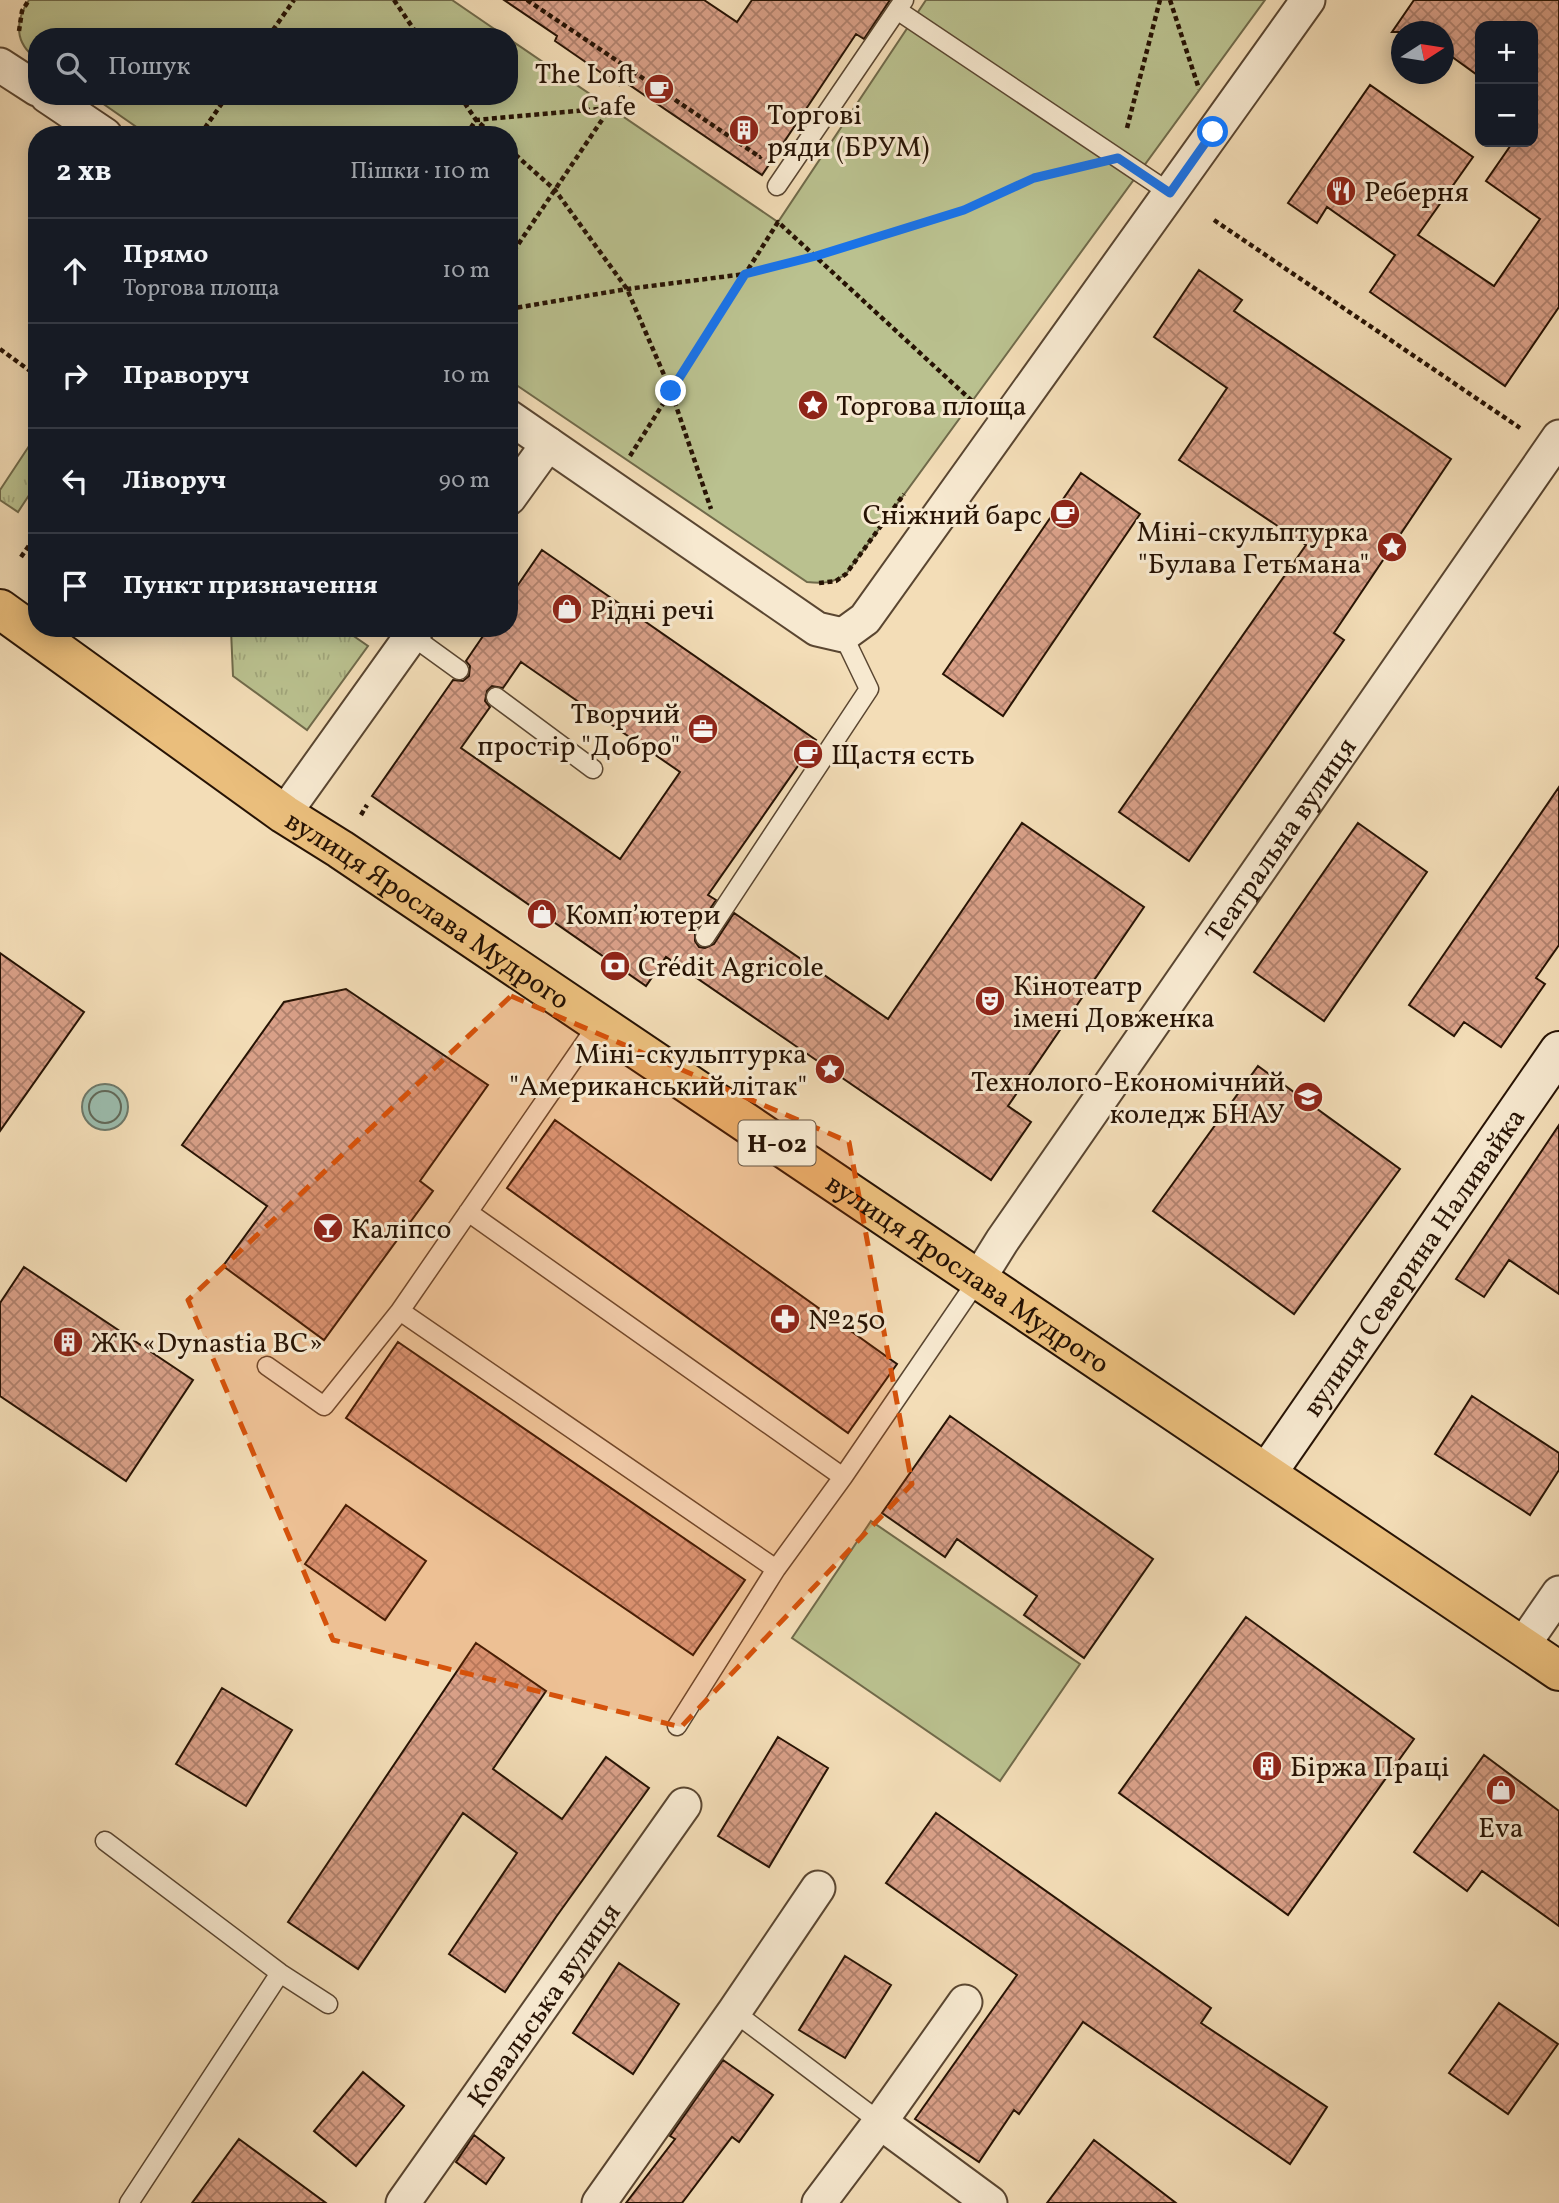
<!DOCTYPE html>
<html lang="uk">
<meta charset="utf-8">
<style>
:root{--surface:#171b24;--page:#242831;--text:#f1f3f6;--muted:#9ea1a6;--line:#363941}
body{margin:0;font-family:Vollkorn,serif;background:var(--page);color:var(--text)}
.controls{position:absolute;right:21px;top:21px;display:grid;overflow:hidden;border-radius:14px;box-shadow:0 4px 18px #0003}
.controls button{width:63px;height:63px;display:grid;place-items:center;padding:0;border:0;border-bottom:2px solid var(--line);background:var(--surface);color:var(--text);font:35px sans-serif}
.compass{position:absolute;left:1391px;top:21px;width:63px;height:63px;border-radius:50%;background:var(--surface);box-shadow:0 4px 18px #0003;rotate:78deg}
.stop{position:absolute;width:21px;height:21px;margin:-16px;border:5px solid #1a73e8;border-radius:50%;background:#fff}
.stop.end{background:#1a73e8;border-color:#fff;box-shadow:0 2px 7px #0008}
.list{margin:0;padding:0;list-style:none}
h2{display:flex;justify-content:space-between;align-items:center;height:91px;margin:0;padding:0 28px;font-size:30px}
h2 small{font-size:23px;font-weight:400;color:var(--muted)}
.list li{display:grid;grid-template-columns:46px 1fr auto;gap:21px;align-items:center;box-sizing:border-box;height:105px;padding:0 28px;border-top:2px solid var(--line)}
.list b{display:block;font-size:26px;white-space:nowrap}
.list p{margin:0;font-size:23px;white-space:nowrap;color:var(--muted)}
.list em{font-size:23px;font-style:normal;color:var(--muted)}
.icon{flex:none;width:38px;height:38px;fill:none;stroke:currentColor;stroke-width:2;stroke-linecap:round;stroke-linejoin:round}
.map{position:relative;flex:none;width:1559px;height:2203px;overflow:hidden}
.search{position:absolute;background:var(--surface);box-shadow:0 4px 18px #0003;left:28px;top:28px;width:490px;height:77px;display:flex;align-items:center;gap:18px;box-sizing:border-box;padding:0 24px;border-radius:28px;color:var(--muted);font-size:26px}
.panel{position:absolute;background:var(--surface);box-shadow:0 4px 18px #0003;left:28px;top:126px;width:490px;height:511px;border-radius:28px}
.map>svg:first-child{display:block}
.grass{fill:url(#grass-tufts);stroke:#706a4a;stroke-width:2}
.park{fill:#bac18f;stroke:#706a4a;stroke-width:2}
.water{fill:#9bbcad;stroke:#6d7869;stroke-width:2}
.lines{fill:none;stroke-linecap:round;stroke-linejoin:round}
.shore{stroke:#616858;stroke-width:2}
.building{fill:url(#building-cross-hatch);stroke:#271304;stroke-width:2;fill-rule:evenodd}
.lane-casing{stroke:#5a4631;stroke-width:21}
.street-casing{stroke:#5a4631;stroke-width:37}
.secondary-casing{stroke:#271304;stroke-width:42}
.primary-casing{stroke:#271304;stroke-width:42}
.path{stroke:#271304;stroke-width:4.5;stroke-dasharray:5 3.5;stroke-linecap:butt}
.lane{stroke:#f7e9d0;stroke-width:18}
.street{stroke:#f7e9d0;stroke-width:33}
.secondary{stroke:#f7e9d0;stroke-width:38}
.primary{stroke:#eabe7c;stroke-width:38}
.route{stroke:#1a73e8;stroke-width:9}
.marked{fill:#d5520b;fill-opacity:0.2;stroke:#d5520b;stroke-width:5;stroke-dasharray:14 9;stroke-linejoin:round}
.labels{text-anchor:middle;stroke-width:6;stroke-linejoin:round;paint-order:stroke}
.shield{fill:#f7e9d0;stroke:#655341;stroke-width:2}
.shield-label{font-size:26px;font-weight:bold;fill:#271304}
.poi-label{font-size:28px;fill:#271304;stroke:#f7e9d0;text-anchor:start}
.street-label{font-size:28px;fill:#271304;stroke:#f7e9d0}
</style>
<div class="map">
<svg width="1559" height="2203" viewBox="0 0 1559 2203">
<defs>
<pattern id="grass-tufts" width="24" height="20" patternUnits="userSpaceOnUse" patternTransform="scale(1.75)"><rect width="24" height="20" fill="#bac18f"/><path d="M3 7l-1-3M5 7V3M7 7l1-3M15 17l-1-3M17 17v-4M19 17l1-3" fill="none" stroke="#a0a57a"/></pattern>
<pattern id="building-cross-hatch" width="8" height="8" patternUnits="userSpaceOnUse" patternTransform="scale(1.75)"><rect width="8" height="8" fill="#d9a088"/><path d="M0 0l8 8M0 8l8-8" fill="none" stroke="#b0816d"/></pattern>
</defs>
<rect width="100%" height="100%" fill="#f3ddb7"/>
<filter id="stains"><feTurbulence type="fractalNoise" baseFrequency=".00286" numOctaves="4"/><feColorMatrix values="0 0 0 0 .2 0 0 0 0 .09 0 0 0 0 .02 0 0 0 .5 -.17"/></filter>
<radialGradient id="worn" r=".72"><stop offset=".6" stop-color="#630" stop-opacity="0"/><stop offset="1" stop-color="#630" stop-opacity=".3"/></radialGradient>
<path class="grass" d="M 37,434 L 37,483 L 18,512 L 0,500 L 0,490 Z
M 232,628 L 342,628 L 368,646 L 307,730 L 233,676 L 231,630 Z"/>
<path class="park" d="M 29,0 L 452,0 L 506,37 L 37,37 L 37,59 C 14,43 15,21 29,0 Z
M 926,0 L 1265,0 L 846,574 C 833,583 823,584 807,582 L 509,380 L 509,135 L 148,135 L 92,96 L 509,96 L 509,39 L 778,222 Z
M 871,1521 L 1080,1664 L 1000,1781 L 792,1638 Z"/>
<path class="water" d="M82 1107a23 23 0 1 1 46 0a23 23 0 1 1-46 0Z"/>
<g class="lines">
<path class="shore" d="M89 1107a16 16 0 1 1 32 0a16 16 0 1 1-32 0Z"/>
</g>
<path class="building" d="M 504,0 L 704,0 L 737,22 L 752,0 L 890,0 L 864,39 L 856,34 L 762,175 L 622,80 L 619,85 L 555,41 L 557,36 Z
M 1414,0 L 1559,0 L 1559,307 L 1505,386 L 1370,292 L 1395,255 L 1327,207 L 1317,223 L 1288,203 L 1370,85 L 1473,157 L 1418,235 L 1494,286 L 1540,219 L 1486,181 L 1513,142 L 1533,142 L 1533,26 L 1480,26 L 1480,77 L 1444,51 L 1444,32 L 1392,32 Z
M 1199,270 L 1242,300 L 1234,311 L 1451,459 L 1334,633 L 1344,640 L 1189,861 L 1119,812 L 1306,545 L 1179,460 L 1227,388 L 1154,337 Z
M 1081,473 L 1140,514 L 1003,716 L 943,674 Z
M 542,550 L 816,740 L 708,895 L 716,900 L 695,931 L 695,941 L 699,947 L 705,948 L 714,944 L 734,913 L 888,1019 L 1022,823 L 1144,907 L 1008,1106 L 1031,1122 L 991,1180 L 666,957 L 646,986 L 372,796 L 453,680 L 463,681 L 469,676 L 470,666 L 466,661 L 483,636 L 473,628 L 509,628 L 509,598 ZM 521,662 L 680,772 L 620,859 L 461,748 L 490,707 L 485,701 L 487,691 L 492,686 L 503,688 Z
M 1559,787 L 1559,945 L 1536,978 L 1545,984 L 1501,1047 L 1464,1022 L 1454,1036 L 1409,1005 Z
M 1358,823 L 1427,872 L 1324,1021 L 1254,972 Z
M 0,953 L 84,1012 L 0,1131 Z
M 346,989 L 488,1085 L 420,1181 L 433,1191 L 324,1340 L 223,1266 L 267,1206 L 182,1145 L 284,1002 Z
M 1258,1066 L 1400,1169 L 1294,1314 L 1153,1211 Z
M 555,1120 L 897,1364 L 848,1433 L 507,1188 Z
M 1559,1125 L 1559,1294 L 1509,1260 L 1484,1297 L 1456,1279 Z
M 24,1267 L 193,1380 L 126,1481 L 0,1396 L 0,1303 Z
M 398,1342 L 745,1580 L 693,1655 L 346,1418 Z
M 1472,1396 L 1559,1453 L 1559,1470 L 1530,1515 L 1435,1454 Z
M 950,1416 L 1153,1559 L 1084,1658 L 1024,1615 L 1037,1596 L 957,1539 L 945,1557 L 882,1513 Z
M 346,1505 L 426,1561 L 385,1620 L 305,1564 Z
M 1246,1617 L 1414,1739 L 1288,1915 L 1119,1793 Z
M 476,1643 L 546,1691 L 493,1769 L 562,1819 L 606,1757 L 649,1788 L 556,1917 L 505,1992 L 449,1954 L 517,1853 L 463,1813 L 358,1969 L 288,1922 Z
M 222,1688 L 292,1730 L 246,1806 L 176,1764 Z
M 778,1737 L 828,1768 L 769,1867 L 718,1836 Z
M 1484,1755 L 1559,1811 L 1559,1926 L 1482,1871 L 1467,1891 L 1414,1852 Z
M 936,1813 L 1211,2008 L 1201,2023 L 1327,2107 L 1290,2164 L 1083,2022 L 1019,2114 L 1014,2110 L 979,2162 L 915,2119 L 1017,1975 L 886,1883 Z
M 845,1956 L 891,1985 L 845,2058 L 799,2030 Z
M 619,1963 L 679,2004 L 633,2074 L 573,2033 Z
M 1499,2003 L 1558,2044 L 1508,2114 L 1449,2073 Z
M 723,2060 L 773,2095 L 739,2142 L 732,2137 L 682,2203 L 626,2203 L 675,2139 L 670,2136 Z
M 363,2072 L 404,2106 L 356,2166 L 314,2131 Z
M 474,2135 L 504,2158 L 486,2184 L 456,2162 Z
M 239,2139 L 326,2203 L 192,2203 Z
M 1094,2140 L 1176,2203 L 1047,2203 Z"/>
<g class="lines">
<g class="lane-casing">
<path id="lane" d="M 904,0 L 897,10 L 1170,193
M 777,186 L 897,10
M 412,636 L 459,670
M 496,697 L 593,769
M 705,937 L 869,689 L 843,635
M 468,1212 L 843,1477
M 400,1311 L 776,1569
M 267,1366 L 324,1406 L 400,1311 L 598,1024
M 677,1726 L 776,1569 L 843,1477 L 979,1278
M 105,1841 L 280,1973 L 328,2004
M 734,2012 L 880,2122
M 129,2203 L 280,1973"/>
</g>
<g class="street-casing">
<g id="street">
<path d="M 0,65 L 37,89"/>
<path d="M 47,96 L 105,135"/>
<path d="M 509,417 L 817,629 L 843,635 L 865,619 L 1308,0"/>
<path d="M 509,498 L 548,444"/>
<path d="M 284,814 L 417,628"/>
<path id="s1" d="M 979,1278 L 1002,1241 L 1559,437"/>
<path d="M 1523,1645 L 1559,1593"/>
<path d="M 880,2122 L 990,2203"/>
<path id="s2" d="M 403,2203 L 684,1805"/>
<path d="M 599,2203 L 734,2012 L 818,1888"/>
<path d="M 819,2203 L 880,2122 L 965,2002"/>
</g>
</g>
<g class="secondary-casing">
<g id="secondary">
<path id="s3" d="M 1267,1473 L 1559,1051"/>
</g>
</g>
<g class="primary-casing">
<g id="primary">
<path id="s4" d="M 0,609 L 284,814 L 340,849 L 1559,1671"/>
</g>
</g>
<path class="path" d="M 394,0 L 419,37
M 527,0 L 760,157 L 761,156
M 1170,0 L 1199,89
M 19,31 L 22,11 L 29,0
M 268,37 L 294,0
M 460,96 L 476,120 L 493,135
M 1127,128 L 1160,0
M 200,135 L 227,96
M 466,135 L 476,120 L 609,108
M 509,149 L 555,190 L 627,289 L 671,391 L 711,509
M 1214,220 L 1520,428
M 509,258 L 610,108
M 509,309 L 627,289 L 745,274 L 816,256 L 964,210 L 1034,178 L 1079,168
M 0,349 L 37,376
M 630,456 L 778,222 L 972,401
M 21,557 L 37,534
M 819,583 L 836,581 L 846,574 L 904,494
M 361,815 L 367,805"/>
<use href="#lane" class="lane"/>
<use href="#street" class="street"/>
<use href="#secondary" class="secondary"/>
<use href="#primary" class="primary"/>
</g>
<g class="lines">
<path class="route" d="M 671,391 L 745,274 L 816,256 L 964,210 L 1034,178 L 1118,158 L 1170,193 L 1213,132"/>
</g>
<path class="marked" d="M 511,996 L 849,1142 L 912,1484 L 681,1727 L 333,1640 L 188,1300 Z"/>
<defs>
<g id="cafe-disc" transform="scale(1.575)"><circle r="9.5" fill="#8f2418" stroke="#f7e9d0"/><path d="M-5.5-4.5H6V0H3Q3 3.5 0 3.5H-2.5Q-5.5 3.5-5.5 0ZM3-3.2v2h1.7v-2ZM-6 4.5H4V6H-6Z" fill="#fff"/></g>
<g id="building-disc" transform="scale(1.575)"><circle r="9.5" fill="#8f2418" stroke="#f7e9d0"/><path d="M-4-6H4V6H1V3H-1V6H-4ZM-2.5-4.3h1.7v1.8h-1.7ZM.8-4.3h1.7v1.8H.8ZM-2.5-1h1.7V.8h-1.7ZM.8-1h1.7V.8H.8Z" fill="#fff"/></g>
<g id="restaurant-disc" transform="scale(1.575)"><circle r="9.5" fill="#8f2418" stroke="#f7e9d0"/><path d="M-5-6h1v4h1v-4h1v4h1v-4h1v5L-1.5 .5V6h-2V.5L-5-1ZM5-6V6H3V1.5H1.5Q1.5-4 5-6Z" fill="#fff"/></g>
<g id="sight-disc" transform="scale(1.575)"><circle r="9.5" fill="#8f2418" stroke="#f7e9d0"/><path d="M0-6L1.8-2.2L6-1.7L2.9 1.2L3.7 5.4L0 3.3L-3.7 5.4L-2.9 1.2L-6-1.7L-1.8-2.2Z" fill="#fff"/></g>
<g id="shop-disc" transform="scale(1.575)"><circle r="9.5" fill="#8f2418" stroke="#f7e9d0"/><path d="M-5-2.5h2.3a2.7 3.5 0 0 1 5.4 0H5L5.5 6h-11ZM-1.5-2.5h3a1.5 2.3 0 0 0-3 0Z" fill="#fff"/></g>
<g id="office-disc" transform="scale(1.575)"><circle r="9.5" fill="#8f2418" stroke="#f7e9d0"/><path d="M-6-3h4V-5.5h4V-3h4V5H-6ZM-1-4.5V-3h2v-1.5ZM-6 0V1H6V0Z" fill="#fff"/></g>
<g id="bank-disc" transform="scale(1.575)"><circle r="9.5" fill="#8f2418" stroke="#f7e9d0"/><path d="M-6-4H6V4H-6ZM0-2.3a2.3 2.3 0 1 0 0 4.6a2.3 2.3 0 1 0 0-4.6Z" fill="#fff"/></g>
<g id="theatre-disc" transform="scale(1.575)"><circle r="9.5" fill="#8f2418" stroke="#f7e9d0"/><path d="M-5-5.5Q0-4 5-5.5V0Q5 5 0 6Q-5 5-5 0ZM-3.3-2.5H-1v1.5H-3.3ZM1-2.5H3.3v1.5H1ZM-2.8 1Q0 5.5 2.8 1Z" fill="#fff"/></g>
<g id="university-disc" transform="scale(1.575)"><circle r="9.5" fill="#8f2418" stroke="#f7e9d0"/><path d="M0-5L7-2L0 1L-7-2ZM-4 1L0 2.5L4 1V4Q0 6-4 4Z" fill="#fff"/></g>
<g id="bar-disc" transform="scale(1.575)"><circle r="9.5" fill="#8f2418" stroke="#f7e9d0"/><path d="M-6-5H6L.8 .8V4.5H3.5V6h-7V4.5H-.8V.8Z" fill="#fff"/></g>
<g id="pharmacy-disc" transform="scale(1.575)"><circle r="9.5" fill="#8f2418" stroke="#f7e9d0"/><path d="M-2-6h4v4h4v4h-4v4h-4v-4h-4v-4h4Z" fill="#fff"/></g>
</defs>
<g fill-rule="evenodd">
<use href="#cafe-disc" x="659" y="89"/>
<use href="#building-disc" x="744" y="130"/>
<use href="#restaurant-disc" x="1341" y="191"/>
<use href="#sight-disc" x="813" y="405"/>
<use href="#cafe-disc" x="1065" y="514"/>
<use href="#sight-disc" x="1392" y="547"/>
<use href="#shop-disc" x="567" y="609"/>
<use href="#office-disc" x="703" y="729"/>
<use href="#cafe-disc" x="808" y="754"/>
<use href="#shop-disc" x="542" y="914"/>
<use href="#bank-disc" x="615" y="966"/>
<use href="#theatre-disc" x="990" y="1001"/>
<use href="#sight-disc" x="830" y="1069"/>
<use href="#university-disc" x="1308" y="1097"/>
<use href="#bar-disc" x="328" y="1228"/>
<use href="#pharmacy-disc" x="785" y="1319"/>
<use href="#building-disc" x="68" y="1342"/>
<use href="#building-disc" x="1267" y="1766"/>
<use href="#shop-disc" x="1501" y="1790"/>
</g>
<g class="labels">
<rect class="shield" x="738.5" y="1120.5" width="77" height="45" rx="5"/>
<g class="shield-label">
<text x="777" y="1152">Н-02</text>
</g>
<g class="poi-label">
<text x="636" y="83" text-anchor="end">The Loft<tspan x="636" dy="32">Cafe</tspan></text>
<text x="767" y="124">Торгові<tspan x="767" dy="32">ряди (БРУМ)</tspan></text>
<text x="1364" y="201">Реберня</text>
<text x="836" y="415">Торгова площа</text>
<text x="1042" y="524" text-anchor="end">Сніжний барс</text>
<text x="1369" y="541" text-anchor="end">Міні-скульптурка<tspan x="1369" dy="32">"Булава Гетьмана"</tspan></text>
<text x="590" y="619">Рідні речі</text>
<text x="680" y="723" text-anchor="end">Творчий<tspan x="680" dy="32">простір "Добро"</tspan></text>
<text x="831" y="764">Щастя єсть</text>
<text x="565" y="924">Комп’ютери</text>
<text x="638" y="976">Crédit Agricole</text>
<text x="1013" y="995">Кінотеатр<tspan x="1013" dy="32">імені Довженка</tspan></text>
<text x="807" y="1063" text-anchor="end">Міні-скульптурка<tspan x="807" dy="32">"Американський літак"</tspan></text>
<text x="1285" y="1091" text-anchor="end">Технолого-Економічний<tspan x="1285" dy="32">коледж БНАУ</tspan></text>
<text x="351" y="1238">Каліпсо</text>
<text x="808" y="1329">№250</text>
<text x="91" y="1352">ЖК «Dynastia BC»</text>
<text x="1290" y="1776">Біржа Праці</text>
<text x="1501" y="1837" text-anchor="middle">Eva</text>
</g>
<g class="street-label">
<text dy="10" stroke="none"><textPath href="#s1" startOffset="532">Театральна вулиця</textPath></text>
<text dy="10" stroke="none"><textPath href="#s4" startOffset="523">вулиця Ярослава Мудрого</textPath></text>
<text dy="10" stroke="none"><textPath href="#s3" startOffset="257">вулиця Северина Наливайка</textPath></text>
<text dy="10" stroke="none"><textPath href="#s4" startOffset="1174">вулиця Ярослава Мудрого</textPath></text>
<text dy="10" stroke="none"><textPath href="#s2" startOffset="243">Ковальська вулиця</textPath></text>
</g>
</g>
<rect width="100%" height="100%" filter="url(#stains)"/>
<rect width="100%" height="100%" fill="url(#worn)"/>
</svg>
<div class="controls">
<button>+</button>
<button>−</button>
</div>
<svg class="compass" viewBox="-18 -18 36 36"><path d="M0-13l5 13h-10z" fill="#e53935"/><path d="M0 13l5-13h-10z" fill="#9ea1a6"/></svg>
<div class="stop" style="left:1213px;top:132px"></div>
<div class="stop end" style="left:671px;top:391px"></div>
<div class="search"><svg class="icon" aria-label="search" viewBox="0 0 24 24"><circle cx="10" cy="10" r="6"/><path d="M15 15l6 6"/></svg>Пошук</div>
<section class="panel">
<h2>2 хв<small>Пішки · 110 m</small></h2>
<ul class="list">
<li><svg class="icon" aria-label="ahead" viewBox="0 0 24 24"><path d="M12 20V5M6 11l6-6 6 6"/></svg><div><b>Прямо</b><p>Торгова площа</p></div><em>10 m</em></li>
<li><svg class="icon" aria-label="right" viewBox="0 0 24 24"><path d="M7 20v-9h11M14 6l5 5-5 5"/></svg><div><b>Праворуч</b></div><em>10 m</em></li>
<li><svg class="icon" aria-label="left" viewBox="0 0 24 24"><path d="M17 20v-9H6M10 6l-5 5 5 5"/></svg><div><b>Ліворуч</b></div><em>90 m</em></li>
<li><svg class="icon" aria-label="arrive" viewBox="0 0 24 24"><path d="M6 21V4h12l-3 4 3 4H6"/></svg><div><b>Пункт призначення</b></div></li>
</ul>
</section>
</div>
